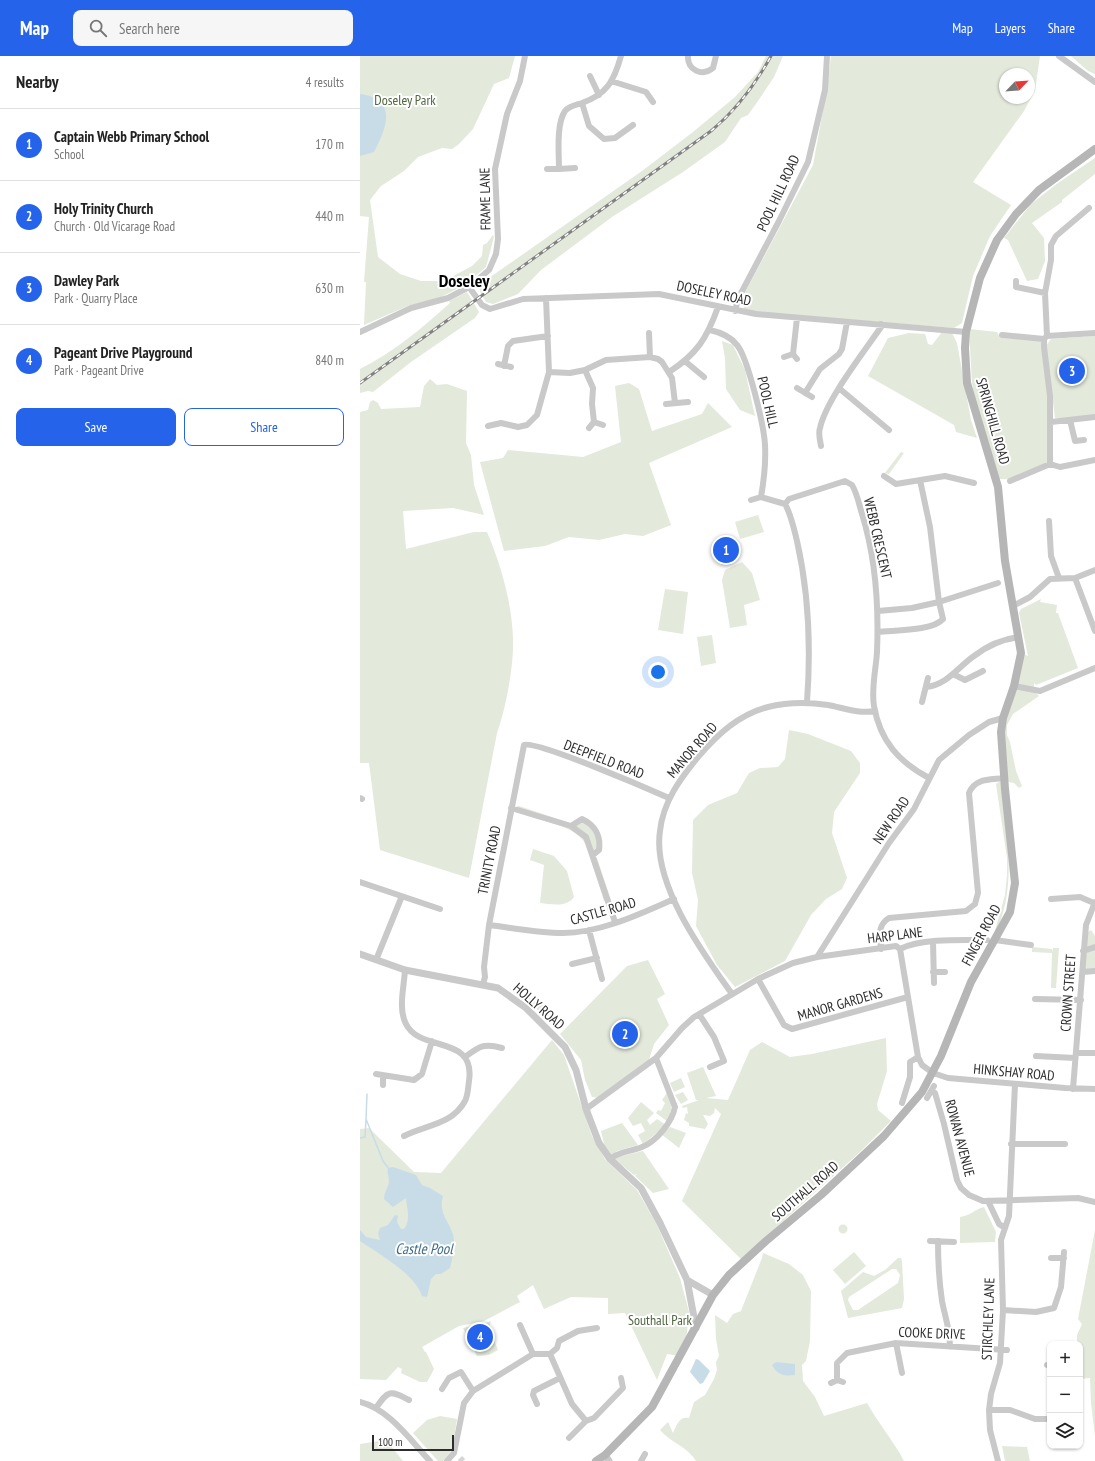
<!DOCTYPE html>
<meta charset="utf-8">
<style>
:root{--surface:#fff;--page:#f6f6f6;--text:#222;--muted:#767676;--line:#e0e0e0;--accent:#2563eb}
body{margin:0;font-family:"PT Sans Narrow",sans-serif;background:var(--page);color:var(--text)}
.controls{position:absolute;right:12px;bottom:12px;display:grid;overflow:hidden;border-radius:8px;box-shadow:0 1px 3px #0004}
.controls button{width:36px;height:36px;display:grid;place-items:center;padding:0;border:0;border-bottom:1px solid var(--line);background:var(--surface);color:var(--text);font:20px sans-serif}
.compass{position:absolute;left:639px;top:12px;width:36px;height:36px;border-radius:50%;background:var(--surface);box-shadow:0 1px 3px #0004;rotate:65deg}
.scale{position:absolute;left:12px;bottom:10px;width:82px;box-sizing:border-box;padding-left:4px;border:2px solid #2c2c2c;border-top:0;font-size:11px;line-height:14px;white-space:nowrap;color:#2c2c2c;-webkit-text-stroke:3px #fff;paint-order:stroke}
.you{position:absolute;left:298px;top:616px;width:14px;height:14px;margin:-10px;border:3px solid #fff;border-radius:50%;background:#1a73e8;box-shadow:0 0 0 6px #1a73e833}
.badge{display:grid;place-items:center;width:26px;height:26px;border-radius:50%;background:var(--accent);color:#fff;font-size:13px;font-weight:700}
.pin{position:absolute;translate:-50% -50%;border:2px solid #fff;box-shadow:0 1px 4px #0006}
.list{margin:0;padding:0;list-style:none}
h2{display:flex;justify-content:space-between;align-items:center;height:52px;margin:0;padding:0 16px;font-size:17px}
h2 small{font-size:13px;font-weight:400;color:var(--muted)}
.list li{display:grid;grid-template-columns:26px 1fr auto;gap:12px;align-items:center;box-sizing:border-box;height:72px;padding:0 16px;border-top:1px solid var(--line)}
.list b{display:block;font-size:15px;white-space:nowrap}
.list p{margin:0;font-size:13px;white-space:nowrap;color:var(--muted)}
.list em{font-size:13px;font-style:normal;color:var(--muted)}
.actions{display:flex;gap:8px;padding:12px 16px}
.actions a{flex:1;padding:9px 0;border:1px solid var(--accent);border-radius:8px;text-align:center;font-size:14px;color:var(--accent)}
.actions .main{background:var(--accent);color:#fff}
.icon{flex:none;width:22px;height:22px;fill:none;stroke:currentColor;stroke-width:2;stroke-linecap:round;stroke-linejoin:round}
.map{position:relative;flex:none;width:735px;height:1405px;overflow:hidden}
header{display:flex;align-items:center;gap:24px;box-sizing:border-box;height:56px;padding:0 20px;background:var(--accent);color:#fff}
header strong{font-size:19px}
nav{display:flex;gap:22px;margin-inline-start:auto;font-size:14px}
.search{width:280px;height:36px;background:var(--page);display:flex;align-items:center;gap:10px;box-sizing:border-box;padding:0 14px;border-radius:8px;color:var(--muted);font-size:15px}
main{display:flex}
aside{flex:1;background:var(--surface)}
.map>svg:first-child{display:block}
.green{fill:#e3e9db;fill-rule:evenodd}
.water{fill:#c8dce8}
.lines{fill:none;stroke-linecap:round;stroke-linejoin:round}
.stream{stroke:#c8dce8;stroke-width:1.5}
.minor-tunnel{stroke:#d5d5d5;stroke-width:6;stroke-dasharray:6 3;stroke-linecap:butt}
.minor{stroke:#c9c9c9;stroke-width:6}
.tertiary{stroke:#c9c9c9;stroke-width:7}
.secondary{stroke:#b6b6b6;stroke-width:8}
.rail-casing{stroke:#818181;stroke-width:3}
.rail{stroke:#fff;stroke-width:1.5;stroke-dasharray:4.5;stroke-linecap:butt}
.labels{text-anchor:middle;stroke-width:4;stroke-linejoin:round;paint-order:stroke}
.park-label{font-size:14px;fill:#50643d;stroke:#fff}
.street-label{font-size:14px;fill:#2c2c2c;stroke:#fff}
.water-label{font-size:15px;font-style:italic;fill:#416d88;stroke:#fff}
.district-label{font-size:18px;font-weight:bold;fill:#000;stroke:#fff}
</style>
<header>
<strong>Map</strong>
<div class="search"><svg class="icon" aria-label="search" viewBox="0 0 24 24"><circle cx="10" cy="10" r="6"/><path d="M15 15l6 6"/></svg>Search here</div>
<nav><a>Map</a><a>Layers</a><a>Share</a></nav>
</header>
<main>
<aside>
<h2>Nearby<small>4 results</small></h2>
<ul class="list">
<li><span class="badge">1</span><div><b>Captain Webb Primary School</b><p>School</p></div><em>170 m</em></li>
<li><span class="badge">2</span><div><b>Holy Trinity Church</b><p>Church · Old Vicarage Road</p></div><em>440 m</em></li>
<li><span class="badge">3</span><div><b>Dawley Park</b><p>Park · Quarry Place</p></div><em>630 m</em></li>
<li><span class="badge">4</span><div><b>Pageant Drive Playground</b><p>Park · Pageant Drive</p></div><em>840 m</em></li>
</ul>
<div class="actions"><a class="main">Save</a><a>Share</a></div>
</aside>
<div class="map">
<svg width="735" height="1405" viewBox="0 0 735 1405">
<rect width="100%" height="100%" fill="#fff"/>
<path class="green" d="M 0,0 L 155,0 L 149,22 L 134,28 L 113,73 L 99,88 L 92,93 L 82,92 L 58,101 L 44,115 L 21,130 L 10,144 L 18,201 L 40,218 L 61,225 L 84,225 L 112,210 L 122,200 L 123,189 L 127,187 L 133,179 L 134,181 L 126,211 L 105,229 L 77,243 L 50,249 L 4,269 L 6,226 L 4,226 L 9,161 L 0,160 Z
M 406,0 L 423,0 L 414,21 L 398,45 L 388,59 L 381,62 L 365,86 L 323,116 L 252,161 L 181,214 L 158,238 L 133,248 L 126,246 L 121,238 L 119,229 L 282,115 L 333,76 L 375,41 L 398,16 Z
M 471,0 L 680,0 L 675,35 L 664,55 L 613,126 L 651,149 L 630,180 L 613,220 L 602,267 L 594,272 L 385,255 L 381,244 L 453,109 L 467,33 ZM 645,18 L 669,18 L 669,42 L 645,42 Z
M 711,0 L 735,0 L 735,18 L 728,15 Z
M 735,102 L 735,118 L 702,144 L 702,146 L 672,167 L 684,182 L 685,205 L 678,223 L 667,225 L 648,184 L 644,182 L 671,148 L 698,127 Z
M 107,236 L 119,256 L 115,262 L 51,306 L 13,336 L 8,335 L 0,337 L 0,313 C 34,296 62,272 90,247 L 89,245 Z
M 609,273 L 637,276 L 640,282 L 683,284 L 689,340 L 689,407 L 649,423 L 636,423 L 618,362 L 612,327 Z
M 582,276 L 592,277 L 597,287 L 611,364 L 617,382 L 596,376 L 594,369 L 508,320 L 528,282 L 549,277 L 565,278 L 568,288 L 572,289 Z
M 735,280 L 735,359 L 706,363 L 695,362 L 686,290 L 691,283 Z
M 362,285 L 373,289 L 385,314 L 395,360 L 380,354 L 366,333 L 365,302 Z
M 70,323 L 77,329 L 87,328 L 107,335 L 106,387 L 111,399 L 114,429 L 124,459 L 93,452 L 43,455 L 46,493 L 114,476 L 127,476 C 141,509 152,547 153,583 C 154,609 146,652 137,677 L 109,822 L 20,794 L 9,707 L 0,707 L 0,356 L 8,354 L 10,346 L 13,344 L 18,347 L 21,353 L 60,351 L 64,330 Z
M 269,327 L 279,333 L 292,375 L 342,358 L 348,347 L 372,371 L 289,407 L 311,469 L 283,480 L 265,478 L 239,484 L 209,481 L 185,490 L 144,495 L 120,406 L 143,402 L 148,394 L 223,401 L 261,386 L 255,330 Z
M 541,396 L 544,397 L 529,418 L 525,417 Z
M 398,459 L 404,476 L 380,483 L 375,466 Z
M 382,506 L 392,517 L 400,544 L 384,549 L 387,569 L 370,572 L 362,524 L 365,514 Z
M 305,533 L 328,536 L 323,578 L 298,574 Z
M 681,543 L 680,546 L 697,549 L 696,557 L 698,557 L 718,612 L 676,629 L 674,627 L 674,635 L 679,640 L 653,658 L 647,669 L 647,679 L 650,686 L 656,715 L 662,730 L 659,732 L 654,727 L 649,726 L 644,722 L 641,682 L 661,597 L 668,600 L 659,557 L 661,553 Z
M 352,579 L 356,607 L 341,610 L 337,581 Z
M 429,674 L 448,678 L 491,695 L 500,707 L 500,717 L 474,756 L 472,777 L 487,822 L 482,833 L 466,843 L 451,859 L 425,905 L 375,931 L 357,909 L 336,870 L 338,844 L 332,817 L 333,764 L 348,749 L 377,737 L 389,717 L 400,712 L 418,711 L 425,703 Z
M 639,726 L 641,726 C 646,781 659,831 633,882 L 645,839 L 647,819 L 647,802 L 636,728 Z
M 159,750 L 207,766 L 211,770 L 215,767 L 228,766 L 240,788 L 233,799 L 237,802 L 256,859 L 255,866 L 248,846 L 244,845 L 226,788 C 210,764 173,767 151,752 Z
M 173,793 L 194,800 L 207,815 L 214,841 C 206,852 192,848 180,847 L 184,809 L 170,804 Z
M 731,874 L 735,880 L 735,915 L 723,916 L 727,892 L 728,876 Z
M 672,891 L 692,893 L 692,896 L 693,892 L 699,892 L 696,932 L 691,932 L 692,897 L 672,896 Z
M 288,904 L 305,938 L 297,943 L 309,969 L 294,988 L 289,1004 L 239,1042 L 232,1041 L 225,1024 L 221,1004 L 200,978 L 267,910 Z
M 149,932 L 183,949 L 205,966 L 197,973 C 185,954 164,948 149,932 Z
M 526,982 L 527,1015 L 517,1048 L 518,1054 L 531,1065 L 500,1096 L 381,1203 L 322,1145 L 361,1058 L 355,1052 L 354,1057 L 350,1060 L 343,1059 L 348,1068 L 345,1073 L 329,1070 L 329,1067 L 324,1064 L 326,1057 L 328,1058 L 327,1051 L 323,1052 L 322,1050 L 339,1044 L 336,1044 L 327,1017 L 343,1011 L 356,1040 L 346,1042 L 368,1044 L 390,994 L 402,986 L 430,1001 L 452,998 Z
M 192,984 L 204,999 L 232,1080 L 245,1103 L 277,1134 L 296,1167 L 320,1222 L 329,1256 L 326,1286 L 320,1300 L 307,1298 L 297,1324 L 265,1257 L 248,1258 L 248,1242 L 211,1241 L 184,1253 L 173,1229 L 157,1240 L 160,1246 L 124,1265 L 99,1270 L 62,1291 L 65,1296 L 66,1296 L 74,1313 L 67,1326 L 60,1326 L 41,1317 L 42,1313 L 38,1311 L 26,1324 L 0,1323 L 0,1073 L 9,1072 L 54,1116 L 81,1117 Z
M 321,1022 L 325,1031 L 314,1036 L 310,1027 Z
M 323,1036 L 328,1044 L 321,1048 L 315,1039 Z
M 307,1037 L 312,1049 L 308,1066 L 296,1057 L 298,1054 L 301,1055 L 305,1047 L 302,1044 Z
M 281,1046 L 294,1057 L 287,1064 L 290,1069 L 297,1063 L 306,1069 L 283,1088 L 278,1079 L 285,1075 L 281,1067 L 273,1070 L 268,1062 Z
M 262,1067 L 278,1089 L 257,1095 L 251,1100 L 246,1096 L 241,1075 Z
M 310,1071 L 326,1077 L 319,1092 L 301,1078 Z
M 283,1095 L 309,1133 L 293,1137 L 275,1120 L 277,1118 L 274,1119 L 253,1102 Z
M 624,1151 L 636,1176 L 635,1186 L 600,1187 L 600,1161 C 610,1160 615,1153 624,1151 Z
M478.5 1173a4.5 4.5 0 1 1 9 0a4.5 4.5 0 1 1-9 0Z
M 735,1174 L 735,1380 L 731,1347 L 730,1322 L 720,1323 L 720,1288 L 717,1288 L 717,1279 L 722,1268 L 718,1263 Z
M 494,1196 L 506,1210 L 485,1228 L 473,1214 Z
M 403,1197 L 429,1208 L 443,1219 L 451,1235 L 450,1285 L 446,1305 L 442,1309 L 443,1325 L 455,1341 L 464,1360 L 507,1347 C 518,1367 533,1384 544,1405 L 336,1405 C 328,1391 310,1386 300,1374 L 308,1366 L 313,1377 C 317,1369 319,1360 329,1362 L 334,1346 L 345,1339 L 354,1323 L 357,1314 L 356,1306 L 359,1300 L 356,1283 L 355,1259 L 367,1267 L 373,1258 L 381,1255 L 402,1202 Z
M 538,1202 L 541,1202 L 542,1205 L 544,1243 L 542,1252 L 488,1262 L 481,1235 L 503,1216 L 514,1220 L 525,1214 ZM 532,1213 L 536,1213 L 540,1219 L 538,1227 L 498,1254 L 493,1254 L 488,1244 L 489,1241 Z
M 131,1265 L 129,1272 L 138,1294 L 129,1299 L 117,1300 L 103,1272 L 123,1268 Z
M 80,1360 L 97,1363 L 92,1394 L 83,1405 L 78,1405 L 53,1377 L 67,1364 Z
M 26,1384 L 43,1405 L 0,1405 L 0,1388 Z
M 642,1390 L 667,1391 L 670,1405 L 645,1405 Z"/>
<path class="water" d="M 0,38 C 38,43 27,71 14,96 L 0,100 Z
M 33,1111 L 56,1119 L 62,1129 L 70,1132 L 83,1140 C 77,1161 95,1169 94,1187 C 94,1195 92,1204 90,1212 L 81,1218 L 76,1218 L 71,1223 L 67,1241 L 62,1240 C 55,1218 19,1198 0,1185 L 0,1174 L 6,1181 L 20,1184 L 18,1178 L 20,1172 L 28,1169 L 35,1159 L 38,1160 L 37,1166 L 41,1173 L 44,1173 C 51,1164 47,1153 46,1142 L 33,1151 L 24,1143 C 24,1136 28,1132 29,1126 C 29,1121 27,1118 28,1112 Z
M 336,1303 L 339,1304 L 350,1315 L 343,1327 L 340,1328 L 330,1316 Z
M 416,1306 L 435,1308 L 435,1319 C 424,1320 418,1320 412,1309 Z"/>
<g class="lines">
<path class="stream" d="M 7,1038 L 6,1063 L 23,1105 L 29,1113
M 0,1082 L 5,1081 L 6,1063"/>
<path class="minor-tunnel" d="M 100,1402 L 103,1405"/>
<path class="minor" d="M 328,0 C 327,14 342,21 353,12 L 356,0
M 699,0 L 735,26
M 230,20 L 239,39
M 251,25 L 286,36 L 293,46
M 222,47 L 229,70 L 244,83 L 255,82 L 273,69
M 215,112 L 199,113 C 199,98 196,68 205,55 C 209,50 216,49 222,47 C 247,38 254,25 261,0
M 187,113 L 199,113
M 656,225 L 656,231 L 685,237
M 109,231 L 122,249 L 130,253 L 163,243 L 299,238 L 396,258 L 606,276
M 375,255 L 378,243 L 419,165 L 448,106 L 465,34 L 467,0
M 437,262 L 433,298 L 437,303
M 350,274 C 359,276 371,281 377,289 C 388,302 404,370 405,389 C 406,407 404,424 401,441
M 0,276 L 51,252 L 88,242 L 109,231 L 129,214 L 136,198 L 138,183 L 135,113 L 147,58 L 160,25 L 165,0
M 289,277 L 290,301
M 642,279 L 684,283
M 687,280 L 685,237 L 691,204 L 691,189 L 696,180 L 729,152
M 687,280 L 684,283 L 684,291 L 690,340 L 690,408
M 687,280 L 735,277
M 424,301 L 433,298
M 326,306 L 344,321
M 138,308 L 151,311
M 144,310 L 148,290 L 153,285 L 188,280
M 225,314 L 233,332 L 232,348 L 234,366 L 229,372
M 189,316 L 210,317 L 225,314 L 246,304 L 290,301 L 298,303 L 302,306 L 312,322 L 315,347
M 309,316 C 337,298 347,282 358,251
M 437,332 L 452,341
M 480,333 L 529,374
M 445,337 L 460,313 L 479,298 L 482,293 L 487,266
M 306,348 L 328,346
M 710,364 L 715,385 L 724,384
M 234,366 L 243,369
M 691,366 L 735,361
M 128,370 L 141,367 L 158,371 L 167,369 L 177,359 L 189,316 L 186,242
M 461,390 C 460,384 458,377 460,372 C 466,344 504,296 521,271 L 521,268
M 524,420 L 536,428 L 585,420 L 614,427
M 650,425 L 690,408 L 700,411 L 735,404
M 391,444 L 401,441 L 425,448
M 689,465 L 691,500 L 699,522
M 715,522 L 735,575
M 653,550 L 670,541 L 690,523 L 715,522 L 735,514
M 518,555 L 552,552 L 579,546 L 638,527
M 518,576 C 535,574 573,575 583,563 L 579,546 L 570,471 L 560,424
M 593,618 L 605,624 L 623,615
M 654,630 L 680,635 L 735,612
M 566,631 C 587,629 598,611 614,600 C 627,590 643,583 659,581
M 447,646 C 451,592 449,538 437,485 C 434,473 431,458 425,448 L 429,443 L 485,425 L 492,429 C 497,437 499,448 502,458 C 516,503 519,548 517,596 C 516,613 511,633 514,650 C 520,685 539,706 569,722
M 562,646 L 568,622
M 0,742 L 2,743
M 151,752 L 211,770 L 226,781 L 255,866
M 211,770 L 222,763 C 235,769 241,780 239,794 L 233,799
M 0,826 L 80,853
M 691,843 L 720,841 L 734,847
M 129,869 C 153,872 178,877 203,877 C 240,877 280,858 314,843
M 229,874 L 242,923
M 635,884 L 671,889
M 573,886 L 574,927
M 521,893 C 520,881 517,869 529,862 L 606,855 L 615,848 L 618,837 L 609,737 C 615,722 630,724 644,722
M 540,893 L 558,1001 L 562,1009 L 573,1017 L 588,1022 L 705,1032 L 735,1033
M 540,893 C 561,882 603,884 627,884
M 614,893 L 616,884
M 723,895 L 735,891
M 457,901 L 529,787 L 554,753 L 579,704 L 609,679 L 629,666 L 643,662
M 16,904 L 42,840
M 212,908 L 237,902
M 573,916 L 585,916
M 723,916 L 735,915
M 398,923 L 424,969 L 432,973 L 548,941
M 123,928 L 125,921 L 124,911 L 129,869 L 164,689 C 176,684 291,734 309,742
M 372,938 C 343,897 292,828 300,775 C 303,746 320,723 338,701 C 357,679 379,658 408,651 C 428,646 447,646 468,649 C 484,652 498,658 515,655
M 675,943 L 721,944
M 339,958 L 354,981 L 364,1005 L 350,1011
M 716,997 L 735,997
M 676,1000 L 715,1002
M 105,1001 C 120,990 124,987 142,992
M 16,1018 L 54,1024 L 62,1018 L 72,985
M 23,1029 L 23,1020
M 713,1033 L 726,869 L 735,846
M 572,1035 L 575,1037 L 584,1068 L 597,1124 L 601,1132 L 609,1139 L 623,1145 L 718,1142 L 735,1146
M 567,1042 L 574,1030
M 542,1047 L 550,1021 L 550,1006 L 558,1001
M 226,1053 L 296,1002 L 322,972 L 334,961 L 398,923 L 433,907 L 457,901 L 536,890 L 540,893
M 44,1080 C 65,1069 92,1069 105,1045 C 108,1040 108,1031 109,1025 C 116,978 60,997 46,968 C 38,953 44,931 45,914
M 651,1088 L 705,1088
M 250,1103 C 260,1095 270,1096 282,1091 C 297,1085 312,1066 315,1051 L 296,1002
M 628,1145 L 639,1168 L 645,1172
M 570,1185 L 594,1186
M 578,1185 C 578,1205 579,1225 582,1245 C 585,1261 590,1273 590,1291
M 691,1202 L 704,1202
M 643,1254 L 676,1256 L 694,1252 L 701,1231 L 704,1196
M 160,1269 L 173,1298
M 536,1287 L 542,1317
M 190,1298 L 212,1348 L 226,1365 L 234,1362 L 263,1332 L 261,1322
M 687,1309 L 690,1310
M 477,1324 L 477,1307 L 487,1297 L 536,1287 L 647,1294
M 471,1327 L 477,1324 L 483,1326
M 82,1333 L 89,1322 L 101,1316 L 113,1335
M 0,1346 C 29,1353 51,1385 70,1405
M 177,1348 L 173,1339 L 174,1335 L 200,1322
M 16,1352 C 28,1334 30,1334 49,1344
M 629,1354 L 650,1354 L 675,1363 L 690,1363
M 209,1382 L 226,1365
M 87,1405 L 94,1397 L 104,1347 L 113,1335 L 173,1298 L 190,1298 L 197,1292 L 199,1285 L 218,1275 L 237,1272
M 281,1405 L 285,1398
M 638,1405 L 630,1374 L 629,1354 L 631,1338 L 640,1307 L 643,1254 L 641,1184 L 649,1160 L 655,1028"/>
<path class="tertiary" d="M 0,898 L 45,914 L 138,932 L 166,952 L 205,991 L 216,1014 L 226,1053 L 239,1087 L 250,1103 L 281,1132 L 300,1167 L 327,1224 L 336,1272
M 327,1224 L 353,1239
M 245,1399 L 249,1405"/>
<path class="secondary" d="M 236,1405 L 245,1399 L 292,1351 L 353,1239 L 369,1219 L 406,1185 L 461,1139 L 524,1080 L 562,1036 L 581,1000 L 611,926 L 650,856 L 655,827 L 645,733 L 641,676 L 643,662 L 654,630 L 661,597 L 645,505 L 638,431 L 607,327 L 605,292 L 606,276 L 620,222 L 637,184 L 656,158 L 679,134 L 735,93"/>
<g class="rail-casing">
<path id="rail" d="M 0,327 L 351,75 C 376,54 395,29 411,0"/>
</g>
<use href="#rail" class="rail"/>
</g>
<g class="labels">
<g class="park-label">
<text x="45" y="49">Doseley Park</text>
<text x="300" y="1269">Southall Park</text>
</g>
<g class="street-label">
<text transform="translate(418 137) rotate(-65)" y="5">POOL HILL ROAD</text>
<text transform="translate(125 143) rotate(-91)" y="5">FRAME LANE</text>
<text transform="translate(354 237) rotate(12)" y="5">DOSELEY ROAD</text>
<text transform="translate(408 346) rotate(77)" y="5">POOL HILL</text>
<text transform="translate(633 365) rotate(74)" y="5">SPRINGHILL ROAD</text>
<text transform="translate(518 482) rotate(77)" y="5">WEBB CRESCENT</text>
<text transform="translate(332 694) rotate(-49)" y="5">MANOR ROAD</text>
<text transform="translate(244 703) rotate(21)" y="5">DEEPFIELD ROAD</text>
<text transform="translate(531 764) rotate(-56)" y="5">NEW ROAD</text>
<text transform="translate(129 804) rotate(-79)" y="5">TRINITY ROAD</text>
<text transform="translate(243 855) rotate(-16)" y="5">CASTLE ROAD</text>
<text transform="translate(535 879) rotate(-7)" y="5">HARP LANE</text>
<text transform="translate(621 879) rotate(-62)" y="5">FINGER ROAD</text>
<text transform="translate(708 937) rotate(-86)" y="5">CROWN STREET</text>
<text transform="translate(480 948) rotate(-16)" y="5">MANOR GARDENS</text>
<text transform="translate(179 950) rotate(41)" y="5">HOLLY ROAD</text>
<text transform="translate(654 1016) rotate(5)" y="5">HINKSHAY ROAD</text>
<text transform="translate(600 1082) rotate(75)" y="5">ROWAN AVENUE</text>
<text transform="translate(445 1135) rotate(-41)" y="5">SOUTHALL ROAD</text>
<text transform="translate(628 1263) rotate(-88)" y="5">STIRCHLEY LANE</text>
<text transform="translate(572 1277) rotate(2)" y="5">COOKE DRIVE</text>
</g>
<g class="water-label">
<text x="64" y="1198">Castle Pool</text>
</g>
<g class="district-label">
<text x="104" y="231">Doseley</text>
</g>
</g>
</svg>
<div class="controls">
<button>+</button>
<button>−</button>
<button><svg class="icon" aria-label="layers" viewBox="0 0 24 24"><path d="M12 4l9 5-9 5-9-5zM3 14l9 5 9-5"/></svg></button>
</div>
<svg class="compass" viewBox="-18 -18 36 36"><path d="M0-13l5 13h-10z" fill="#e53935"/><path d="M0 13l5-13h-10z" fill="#767676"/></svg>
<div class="scale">100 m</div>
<div class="you"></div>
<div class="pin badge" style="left:366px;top:494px">1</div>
<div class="pin badge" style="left:265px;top:978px">2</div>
<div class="pin badge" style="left:712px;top:315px">3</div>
<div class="pin badge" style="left:120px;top:1281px">4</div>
</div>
</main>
